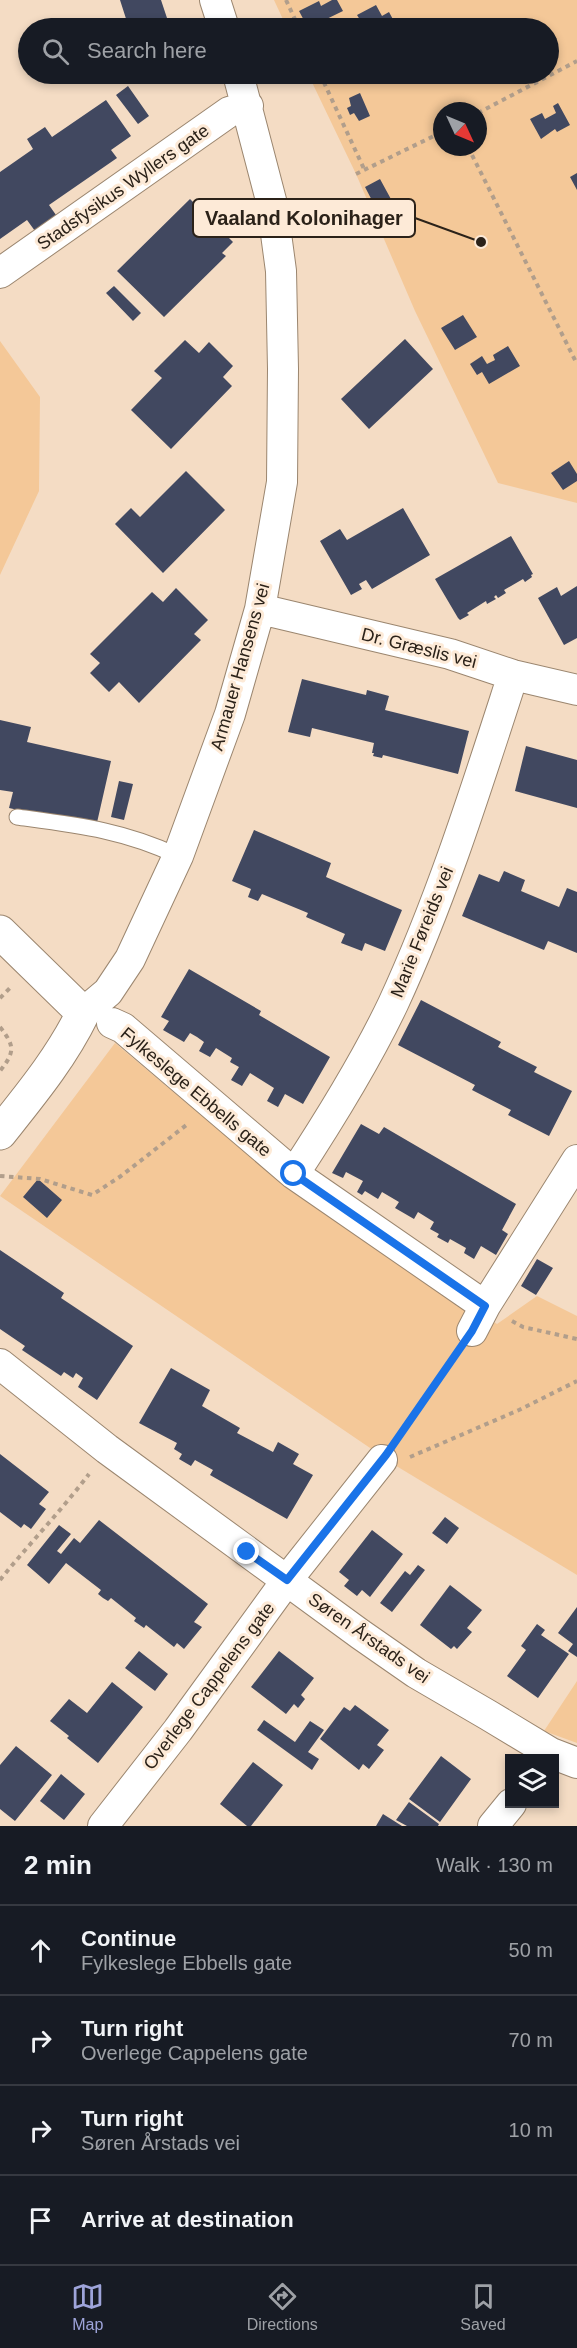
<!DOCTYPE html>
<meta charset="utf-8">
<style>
:root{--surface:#171b24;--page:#20242c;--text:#f1f3f6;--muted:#9ea1a6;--line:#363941;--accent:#9ea4da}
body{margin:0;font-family:Helvetica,sans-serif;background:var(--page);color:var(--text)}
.controls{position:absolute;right:18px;bottom:18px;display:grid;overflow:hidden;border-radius:0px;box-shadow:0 3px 9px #0003}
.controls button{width:54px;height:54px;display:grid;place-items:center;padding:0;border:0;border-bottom:2px solid var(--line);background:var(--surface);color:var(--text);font:30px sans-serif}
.compass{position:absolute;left:433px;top:102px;width:54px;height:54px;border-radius:50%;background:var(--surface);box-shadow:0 3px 9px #0003;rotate:134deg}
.stop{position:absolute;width:18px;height:18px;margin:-14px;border:4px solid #1a73e8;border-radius:50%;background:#fff}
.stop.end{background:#1a73e8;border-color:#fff;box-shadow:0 2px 6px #0008}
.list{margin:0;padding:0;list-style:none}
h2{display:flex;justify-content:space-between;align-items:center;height:78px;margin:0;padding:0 24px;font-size:26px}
h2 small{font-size:20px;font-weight:400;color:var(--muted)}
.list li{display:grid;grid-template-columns:39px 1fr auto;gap:18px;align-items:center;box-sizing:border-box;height:90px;padding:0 24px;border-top:2px solid var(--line)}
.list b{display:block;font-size:22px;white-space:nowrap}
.list p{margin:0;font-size:20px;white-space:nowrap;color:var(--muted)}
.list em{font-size:20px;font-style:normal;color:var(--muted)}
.icon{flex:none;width:33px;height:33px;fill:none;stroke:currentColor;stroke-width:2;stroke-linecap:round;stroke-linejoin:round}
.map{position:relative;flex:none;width:577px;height:1826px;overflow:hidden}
.search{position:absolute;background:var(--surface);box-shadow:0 3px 9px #0003;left:18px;right:18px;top:18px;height:66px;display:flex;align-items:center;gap:15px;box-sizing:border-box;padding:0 21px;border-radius:33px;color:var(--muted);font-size:22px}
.sheet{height:438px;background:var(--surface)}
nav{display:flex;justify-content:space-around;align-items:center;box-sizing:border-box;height:84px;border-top:2px solid var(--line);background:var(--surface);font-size:16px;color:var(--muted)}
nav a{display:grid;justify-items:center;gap:3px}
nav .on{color:var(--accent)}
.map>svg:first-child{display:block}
.green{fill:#f4c898;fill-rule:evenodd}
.building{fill:#414860}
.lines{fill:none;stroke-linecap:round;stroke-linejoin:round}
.lane-casing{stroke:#9b866f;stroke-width:17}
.street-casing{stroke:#9b866f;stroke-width:32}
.secondary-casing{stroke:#9b866f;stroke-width:35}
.path{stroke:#b19e8b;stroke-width:4;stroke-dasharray:4.5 4.5;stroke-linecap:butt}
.lane{stroke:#fff;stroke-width:15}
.street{stroke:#fff;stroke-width:30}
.secondary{stroke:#fff;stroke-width:33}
.route{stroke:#1a73e8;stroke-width:8}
.labels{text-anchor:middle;stroke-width:6;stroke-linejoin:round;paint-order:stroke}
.street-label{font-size:18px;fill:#2b2219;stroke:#fdead7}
.leader{fill:none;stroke:#2b2219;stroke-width:2}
.callout-dot{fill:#2b2219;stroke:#fdead7;stroke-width:2}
.callout{fill:#fdead7;stroke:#2b2219;stroke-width:2}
.callout-label{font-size:20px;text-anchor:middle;font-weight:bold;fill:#2b2219}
</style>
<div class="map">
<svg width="577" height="1826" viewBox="0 0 577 1826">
<rect width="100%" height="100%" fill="#f4dcc4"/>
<path class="green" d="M 274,0 L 577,0 L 577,503 L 498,483 L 415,311 L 356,174 L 308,74 L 548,74 L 548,28 L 287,28 ZM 442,111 L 478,111 L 478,147 L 442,147 Z
M 0,341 L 40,397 L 39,491 L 0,575 Z
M 115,1043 L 282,1183 L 497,1324 L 537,1296 L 577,1316 L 577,1575 L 398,1467 L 0,1196 Z
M 577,1681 L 577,1743 L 544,1731 Z"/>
<path class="building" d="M 120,0 L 161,0 L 169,24 L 157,28 L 129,28 Z
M 332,0 L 337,0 L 343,11 L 308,28 L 299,11 L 319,1 L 321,6 Z
M 376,5 L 382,16 L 389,12 L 396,25 L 390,28 L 365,28 L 357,15 Z
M 410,21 L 414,28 L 396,28 Z
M 128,86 L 149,116 L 138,124 L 116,95 Z
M 360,93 L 370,116 L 359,121 L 354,113 L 350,115 L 347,108 L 351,106 L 349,98 Z
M 106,100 L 131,136 L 111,150 L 117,158 L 49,205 L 56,215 L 35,231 L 27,220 L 0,239 L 0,172 L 33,149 L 27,139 L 45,127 L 52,137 Z
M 558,103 L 570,125 L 557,132 L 555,129 L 541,139 L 530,119 L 542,113 L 545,119 L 556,113 L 553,106 Z
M 577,173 L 577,190 L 570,177 Z
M 380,179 L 398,212 L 395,214 L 397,217 L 391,220 L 390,217 L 378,221 L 373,212 L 377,210 L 365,187 Z
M 190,199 L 233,242 L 222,253 L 226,256 L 164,317 L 117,271 Z
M 114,286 L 141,313 L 133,321 L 106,293 Z
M 463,315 L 477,337 L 455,350 L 441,328 Z
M 405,339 L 433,369 L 369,429 L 341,399 Z
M 185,340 L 199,353 L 209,342 L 233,366 L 223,377 L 232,386 L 171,449 L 131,410 L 162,378 L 154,371 Z
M 508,346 L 520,366 L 489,384 L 482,372 L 477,375 L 470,364 L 482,356 L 487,364 L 495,360 L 493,355 Z
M 569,461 L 577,474 L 577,481 L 563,490 L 551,473 Z
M 186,471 L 225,510 L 163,573 L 115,524 L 131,508 L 140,517 Z
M 403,508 L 430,555 L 372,589 L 366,580 L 359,584 L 362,589 L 351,595 L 320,541 L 340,529 L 347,540 Z
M 511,536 L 533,574 L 531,575 L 532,577 L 525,582 L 523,579 L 504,590 L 506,593 L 498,598 L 496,595 L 494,597 L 496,599 L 487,604 L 486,601 L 467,613 L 469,615 L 460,620 L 458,618 L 435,579 Z
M 577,586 L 577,638 L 564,645 L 538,598 L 557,587 L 561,596 Z
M 176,588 L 208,620 L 194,634 L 201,640 L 139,703 L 119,682 L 109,692 L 90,673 L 100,663 L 90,654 L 152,592 L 163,602 Z
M 302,679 L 366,695 L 367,690 L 389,696 L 385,710 L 469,731 L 458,774 L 383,755 L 382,758 L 373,756 L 374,753 L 372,753 L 374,743 L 312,728 L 310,737 L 288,732 Z
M 0,720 L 31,727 L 27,742 L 111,761 L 96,827 L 9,808 L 13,792 L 0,790 Z
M 526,746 L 577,760 L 577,808 L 515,791 Z
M 119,781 L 133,784 L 124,820 L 111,817 Z
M 254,830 L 331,863 L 326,877 L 402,910 L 385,951 L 365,943 L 362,951 L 341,943 L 345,934 L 306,917 L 308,913 L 262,894 L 258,901 L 248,897 L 251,889 L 232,881 Z
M 504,871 L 525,880 L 521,891 L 559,907 L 567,888 L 577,892 L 577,953 L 548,941 L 544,950 L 462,916 L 479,874 L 499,882 Z
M 189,969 L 261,1011 L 259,1015 L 330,1057 L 303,1104 L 285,1094 L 278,1107 L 267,1101 L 274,1088 L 250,1073 L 242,1086 L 231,1080 L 239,1067 L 230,1062 L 232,1058 L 216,1048 L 210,1057 L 199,1051 L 204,1042 L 197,1037 L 190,1033 L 184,1042 L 163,1030 L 169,1021 L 161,1017 Z
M 421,1000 L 501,1042 L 498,1047 L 537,1067 L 534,1072 L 572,1091 L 549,1136 L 508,1115 L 511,1110 L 472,1090 L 475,1085 L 398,1045 Z
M 361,1124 L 379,1134 L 384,1127 L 516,1204 L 502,1230 L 508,1234 L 496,1255 L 481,1246 L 474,1259 L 464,1253 L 466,1248 L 450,1239 L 448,1243 L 437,1237 L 439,1234 L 430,1229 L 434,1222 L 418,1212 L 414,1219 L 395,1208 L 399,1202 L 382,1192 L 378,1199 L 365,1191 L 362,1195 L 357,1192 L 363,1181 L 346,1172 L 343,1178 L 332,1173 Z
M 38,1179 L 62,1200 L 47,1218 L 23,1197 Z
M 0,1250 L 64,1293 L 61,1298 L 133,1346 L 97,1400 L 78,1387 L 83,1378 L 76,1373 L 73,1378 L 64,1372 L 61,1376 L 22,1350 L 25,1346 L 0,1329 Z
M 537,1259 L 553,1268 L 536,1295 L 521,1286 Z
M 171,1368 L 210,1390 L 202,1406 L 240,1428 L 237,1433 L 273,1452 L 278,1442 L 299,1454 L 293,1464 L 313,1475 L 287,1519 L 210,1475 L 213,1470 L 195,1460 L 191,1466 L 179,1459 L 182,1454 L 174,1449 L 177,1443 L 139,1423 Z
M 0,1454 L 49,1492 L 39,1504 L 46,1509 L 31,1529 L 24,1524 L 21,1528 L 0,1512 Z
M 445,1517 L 459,1528 L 447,1544 L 432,1533 Z
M 99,1520 L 208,1604 L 194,1622 L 202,1627 L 184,1649 L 177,1643 L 174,1647 L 146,1625 L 144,1628 L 134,1621 L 136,1618 L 111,1598 L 108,1601 L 103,1598 L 98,1594 L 101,1590 L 66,1563 L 49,1584 L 27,1565 L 59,1525 L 71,1534 L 57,1551 L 61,1554 L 74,1538 L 80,1543 Z
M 372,1530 L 403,1554 L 370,1597 L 362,1590 L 357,1596 L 344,1586 L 349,1580 L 339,1572 Z
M 418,1565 L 425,1570 L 392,1612 L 380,1603 L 405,1571 L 410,1575 Z
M 450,1585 L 482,1610 L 467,1628 L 472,1632 L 457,1649 L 454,1646 L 451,1649 L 420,1625 Z
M 577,1607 L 577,1657 L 568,1651 L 573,1644 L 558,1633 Z
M 537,1624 L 545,1630 L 541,1635 L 569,1654 L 538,1698 L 507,1676 L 526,1650 L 521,1646 Z
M 139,1651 L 168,1674 L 155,1691 L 125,1668 Z
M 279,1651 L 314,1678 L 301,1695 L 305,1699 L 298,1708 L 294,1704 L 286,1714 L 251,1687 Z
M 112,1682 L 143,1707 L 98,1763 L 67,1738 L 69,1736 L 50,1721 L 69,1699 L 87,1713 Z
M 355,1705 L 389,1730 L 377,1745 L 384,1750 L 369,1769 L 363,1764 L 359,1770 L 320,1739 L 344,1707 L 350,1711 Z
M 264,1720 L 295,1742 L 310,1721 L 324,1730 L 308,1752 L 319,1759 L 312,1770 L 257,1730 Z
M 16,1746 L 52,1775 L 15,1821 L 0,1809 L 0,1765 Z
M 441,1756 L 471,1779 L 440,1822 L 409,1799 Z
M 253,1762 L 283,1785 L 251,1826 L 247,1826 L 220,1804 Z
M 61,1774 L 85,1794 L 64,1820 L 40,1801 Z
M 409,1802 L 439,1824 L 438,1826 L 407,1826 L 396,1820 Z
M 383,1814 L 402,1826 L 376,1826 Z"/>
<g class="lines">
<g class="lane-casing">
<path id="lane" d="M 17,817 C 76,825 123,830 178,856"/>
</g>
<g class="street-casing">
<path id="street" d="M 215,0 L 224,28
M 0,273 L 229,112 L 248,106
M 260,609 L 450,654 L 513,675 L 577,690
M 83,1013 L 108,992 L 130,959 L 178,856 L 230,714 L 260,609 L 282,482 L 283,369 L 281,271 L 272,204 L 238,74
M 112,1023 L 123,1028 L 294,1174 L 485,1306
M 294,1174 C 330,1119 365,1063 393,1004 C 442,898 477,786 513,675
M 472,1331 L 485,1306 L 577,1160
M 0,1364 L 107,1449 L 360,1634 L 416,1673 L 488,1715 L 551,1753 L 577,1763
M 103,1826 L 178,1730 L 287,1580 L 382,1460
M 493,1826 L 511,1804"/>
</g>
<g class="secondary-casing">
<path id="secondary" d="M 0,932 L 83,1013 C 61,1058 31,1094 0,1133"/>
</g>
<path class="path" d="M 286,0 L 299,28
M 320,74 L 365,171
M 478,113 L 577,61
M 468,147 L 577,364
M 356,174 L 442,132
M 0,998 L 12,986
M 0,1027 C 15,1046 15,1052 0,1071
M 0,1176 L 40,1179 L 92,1195 L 121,1176 L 189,1123
M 512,1321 L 523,1327 L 577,1339
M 399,1436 L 455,1356
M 410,1457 L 519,1410 L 577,1381
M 0,1580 C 29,1544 61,1511 89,1474"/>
<use href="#lane" class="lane"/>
<use href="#street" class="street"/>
<use href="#secondary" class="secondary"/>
</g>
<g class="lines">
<path class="route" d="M 247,1552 L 287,1580 L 386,1455 L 472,1331 L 485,1306 L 294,1174"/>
</g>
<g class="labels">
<g class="street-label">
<text transform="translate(123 187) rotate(-35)" y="6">Stadsfysikus Wyllers gate</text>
<text transform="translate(419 648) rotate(14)" y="6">Dr. Græslis vei</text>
<text transform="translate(240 667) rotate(-74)" y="6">Armauer Hansens vei</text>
<text transform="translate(422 932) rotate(-68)" y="6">Marie Føreids vei</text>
<text transform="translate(196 1092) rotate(40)" y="6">Fylkeslege Ebbells gate</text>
<text transform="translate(369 1638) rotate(35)" y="6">Søren Årstads vei</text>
<text transform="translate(209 1686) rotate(-53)" y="6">Overlege Cappelens gate</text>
</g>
</g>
<path class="leader" d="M481 242L415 218"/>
<circle class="callout-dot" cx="481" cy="242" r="6"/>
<rect class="callout" x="193" y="199" width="222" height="38" rx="6"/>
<g class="callout-label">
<text x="304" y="225">Vaaland Kolonihager</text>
</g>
</svg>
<div class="controls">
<button><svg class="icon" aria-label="layers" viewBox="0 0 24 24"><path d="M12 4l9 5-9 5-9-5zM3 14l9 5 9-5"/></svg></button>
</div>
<svg class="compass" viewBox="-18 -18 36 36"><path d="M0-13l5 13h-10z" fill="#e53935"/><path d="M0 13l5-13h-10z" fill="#9ea1a6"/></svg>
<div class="stop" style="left:294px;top:1174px"></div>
<div class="stop end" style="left:247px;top:1552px"></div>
<div class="search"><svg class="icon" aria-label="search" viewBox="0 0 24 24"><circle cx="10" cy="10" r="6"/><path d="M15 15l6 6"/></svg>Search here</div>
</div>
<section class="sheet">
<h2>2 min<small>Walk · 130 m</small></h2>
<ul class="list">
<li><svg class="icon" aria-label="ahead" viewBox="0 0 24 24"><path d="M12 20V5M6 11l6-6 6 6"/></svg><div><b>Continue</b><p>Fylkeslege Ebbells gate</p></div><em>50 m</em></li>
<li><svg class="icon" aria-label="right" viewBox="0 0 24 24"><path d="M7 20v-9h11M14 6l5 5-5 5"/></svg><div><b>Turn right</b><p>Overlege Cappelens gate</p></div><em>70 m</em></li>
<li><svg class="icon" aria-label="right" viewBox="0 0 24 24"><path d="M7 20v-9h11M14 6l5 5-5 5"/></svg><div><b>Turn right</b><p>Søren Årstads vei</p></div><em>10 m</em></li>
<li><svg class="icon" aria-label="arrive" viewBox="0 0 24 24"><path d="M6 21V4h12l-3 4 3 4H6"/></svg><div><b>Arrive at destination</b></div></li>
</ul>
</section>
<nav>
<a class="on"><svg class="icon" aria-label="map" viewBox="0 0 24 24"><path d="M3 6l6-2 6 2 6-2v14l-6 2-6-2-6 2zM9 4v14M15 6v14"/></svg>Map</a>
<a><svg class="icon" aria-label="directions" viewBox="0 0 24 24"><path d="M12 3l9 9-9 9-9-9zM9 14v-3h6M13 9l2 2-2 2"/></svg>Directions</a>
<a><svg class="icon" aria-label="saved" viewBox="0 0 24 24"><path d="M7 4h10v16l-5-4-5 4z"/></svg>Saved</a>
</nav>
